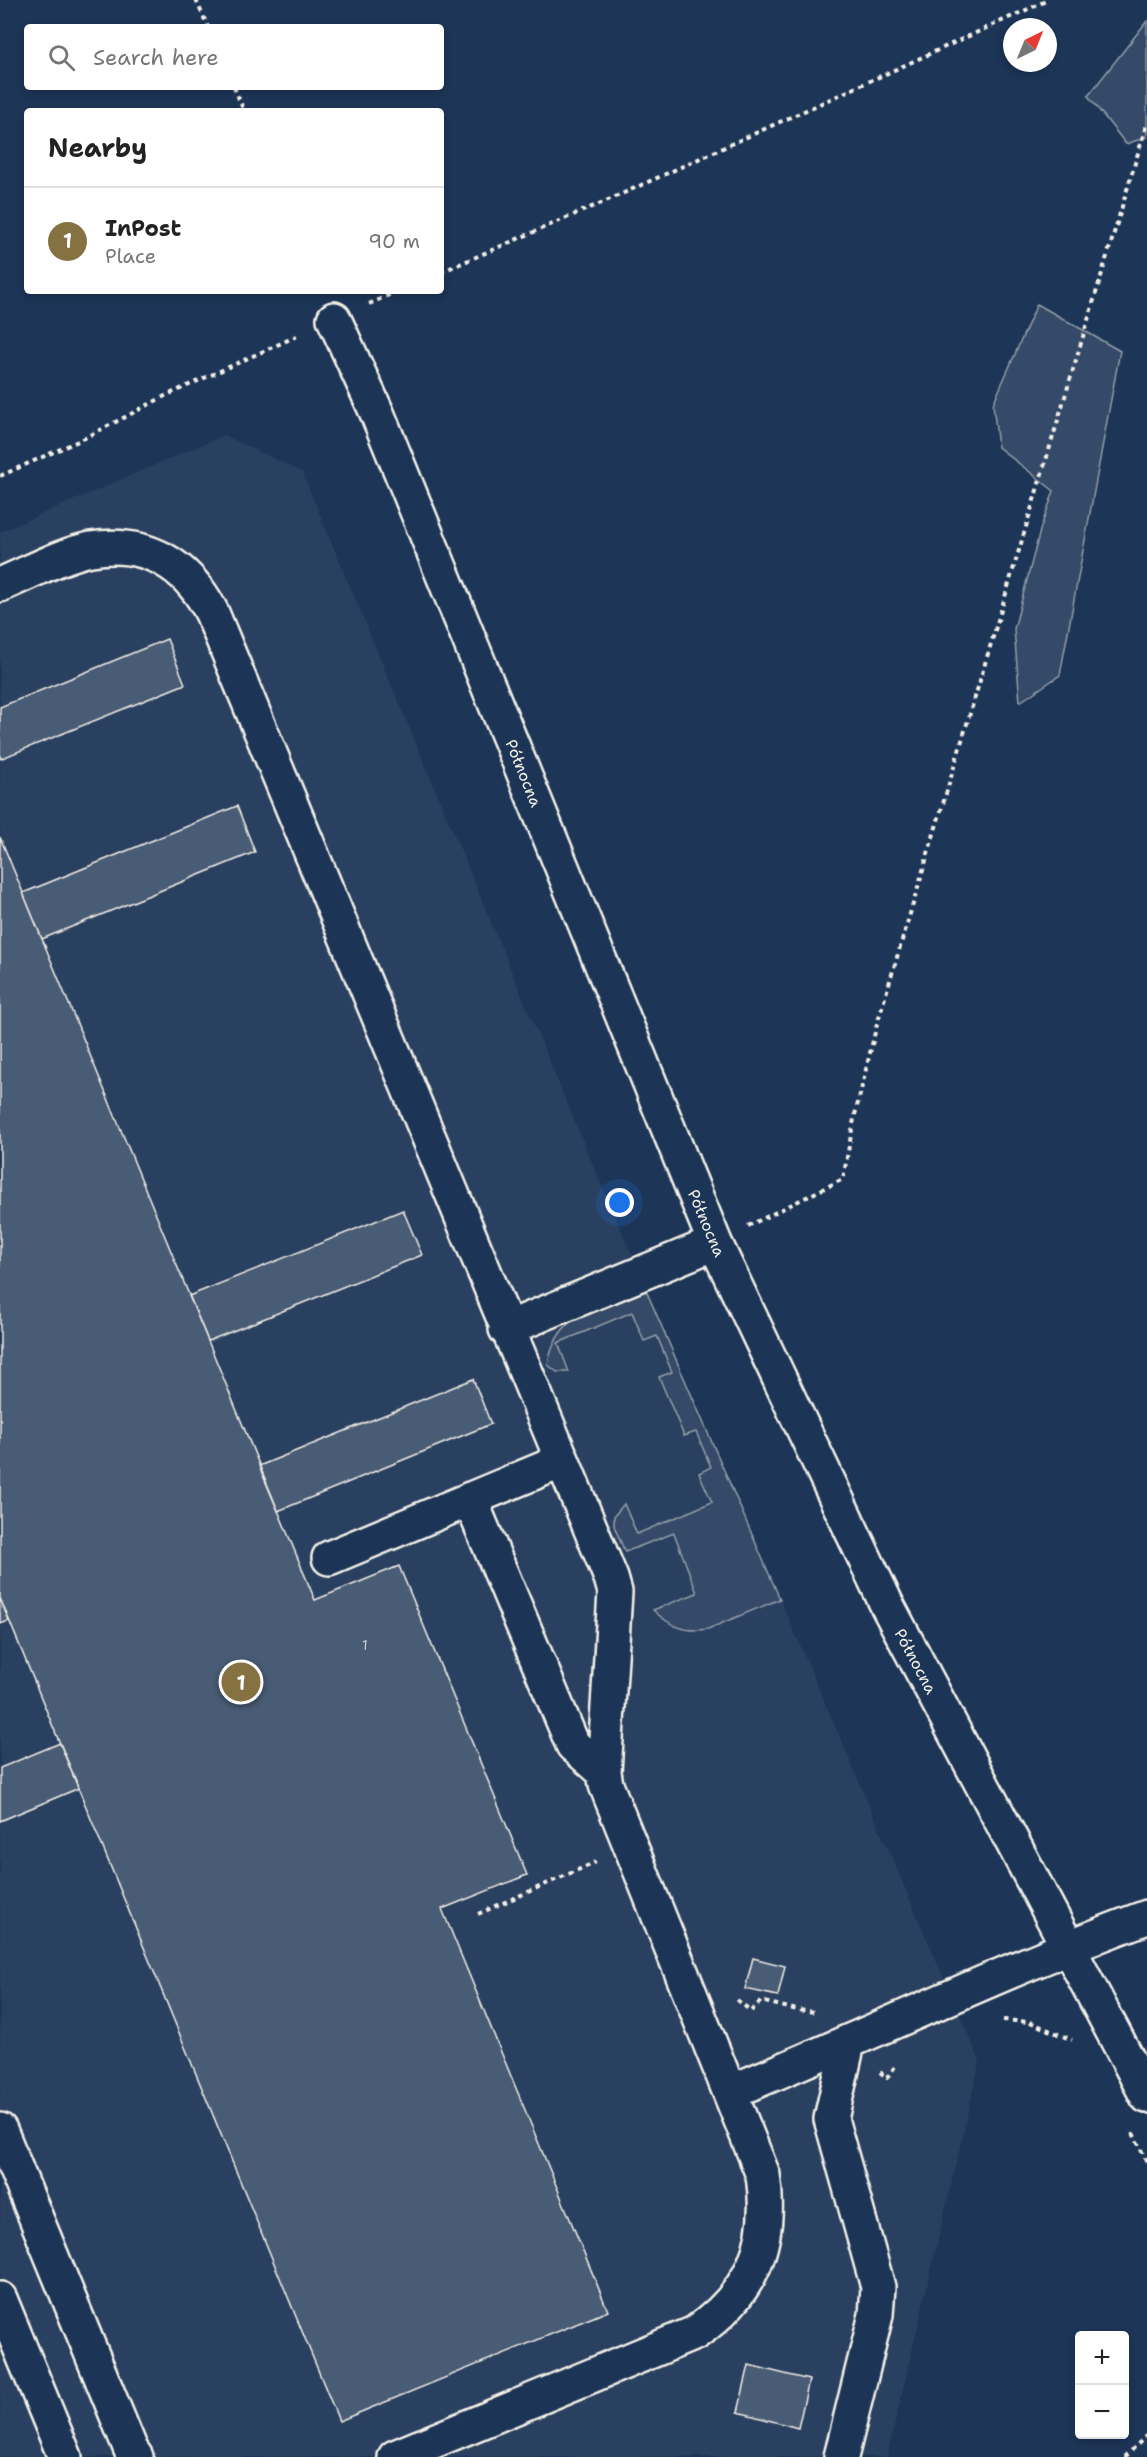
<!DOCTYPE html>
<meta charset="utf-8">
<style>
:root{--surface:#fff;--page:#f6f6f6;--text:#222;--muted:#767676;--line:#e0e0e0;--accent:#857141}
body{margin:0;font-family:"Shantell Sans",sans-serif;background:var(--page);color:var(--text)}
.controls{position:absolute;right:18px;bottom:18px;display:grid;overflow:hidden;border-radius:6px;box-shadow:0 3px 9px #0003}
.controls button{width:54px;height:54px;display:grid;place-items:center;padding:0;border:0;border-bottom:2px solid var(--line);background:var(--surface);color:var(--text);font:30px sans-serif}
.compass{position:absolute;left:1003px;top:18px;width:54px;height:54px;border-radius:50%;background:var(--surface);box-shadow:0 3px 9px #0003;rotate:43deg}
.you{position:absolute;left:620px;top:1203px;width:21px;height:21px;margin:-15px;border:4px solid #fff;border-radius:50%;background:#1a73e8;box-shadow:0 0 0 9px #1a73e833}
.badge{display:grid;place-items:center;width:39px;height:39px;border-radius:50%;background:var(--accent);color:#fff;font-size:20px;font-weight:700}
.pin{position:absolute;translate:-50% -50%;border:3px solid #fff;box-shadow:0 2px 6px #0006}
.list{margin:0;padding:0;list-style:none}
h2{display:flex;justify-content:space-between;align-items:center;height:78px;margin:0;padding:0 24px;font-size:26px}
h2 small{font-size:20px;font-weight:400;color:var(--muted)}
.list li{display:grid;grid-template-columns:39px 1fr auto;gap:18px;align-items:center;box-sizing:border-box;height:108px;padding:0 24px;border-top:2px solid var(--line)}
.list b{display:block;font-size:22px;white-space:nowrap}
.list p{margin:0;font-size:20px;white-space:nowrap;color:var(--muted)}
.list em{font-size:20px;font-style:normal;color:var(--muted)}
.icon{flex:none;width:33px;height:33px;fill:none;stroke:currentColor;stroke-width:2;stroke-linecap:round;stroke-linejoin:round}
.map{position:relative;flex:none;width:1147px;height:2457px;overflow:hidden}
.search{position:absolute;background:var(--surface);box-shadow:0 3px 9px #0003;left:24px;top:24px;width:420px;height:66px;display:flex;align-items:center;gap:15px;box-sizing:border-box;padding:0 21px;border-radius:6px;color:var(--muted);font-size:22px}
.panel{position:absolute;background:var(--surface);box-shadow:0 3px 9px #0003;left:24px;top:108px;width:420px;height:186px;border-radius:6px}
.map>svg:first-child{display:block}
.built{fill:#2a4060}
.green{fill:#354a67;stroke:#949ea8;stroke-width:1.5}
.building{fill:#485b74;stroke:#f4f1e8;stroke-width:1.5}
.lines{fill:none;stroke-linecap:round;stroke-linejoin:round}
.minor-casing{stroke:#f4f1e8;stroke-width:38}
.path{stroke:#f4f1e8;stroke-width:4;stroke-dasharray:4.5 4.5;stroke-linecap:butt}
.minor{stroke:#1d3557;stroke-width:33}
.labels{text-anchor:middle;stroke-width:5;stroke-linejoin:round;paint-order:stroke}
.number-label{font-size:14px;fill:#c9cccb}
.street-label{font-size:16px;fill:#f4f1e8;stroke:#1d3557}
</style>
<div class="map">
<svg width="1147" height="2457" viewBox="0 0 1147 2457">
<rect width="100%" height="100%" fill="#1d3557"/>
<filter id="ink" filterUnits="userSpaceOnUse"><feTurbulence type="fractalNoise" baseFrequency=".0167" numOctaves="2"/><feDisplacementMap in="SourceGraphic" scale="12" xChannelSelector="R" yChannelSelector="G"/><feConvolveMatrix kernelMatrix="1 2 1 2 8 2 1 2 1" color-interpolation-filters="sRGB"/></filter>
<g filter="url(#ink)">
<path class="built" d="M 224,435 L 302,472 L 593,1165 L 980,2062 L 887,2457 L 0,2457 L 0,532 Z"/>
<path class="green" d="M 1147,21 L 1147,137 L 1126,144 L 1088,96 Z
M 1037,304 L 1120,351 L 1060,675 L 1020,702 L 1014,629 L 1041,527 L 1054,491 L 998,447 L 993,404 Z
M 645,1288 L 780,1599 L 708,1629 C 684,1633 670,1626 653,1610 L 697,1593 L 674,1533 L 625,1552 L 614,1526 L 614,1516 L 624,1504 L 637,1534 L 712,1502 L 699,1473 L 711,1467 L 696,1432 L 684,1436 L 659,1377 L 672,1372 L 657,1336 L 644,1341 L 632,1312 L 558,1343 L 569,1372 L 557,1372 L 548,1365 C 556,1311 602,1306 645,1288 Z"/>
<path class="building" d="M 167,639 L 185,684 L 0,759 L 0,707 Z
M 237,806 L 255,852 L 42,939 L 23,893 Z
M 0,837 L 315,1600 L 399,1566 L 527,1875 L 442,1909 L 608,2311 L 339,2421 L 0,1598 Z
M 403,1210 L 422,1255 L 208,1341 L 189,1296 Z
M 473,1379 L 491,1424 L 278,1511 L 259,1466 Z
M 0,1598 L 9,1621 L 0,1624 Z
M 60,1743 L 79,1788 L 0,1821 L 0,1768 Z
M 753,1958 L 785,1966 L 778,1996 L 745,1989 Z
M 749,2365 L 809,2380 L 798,2428 L 738,2412 Z"/>
<g class="lines">
<g class="minor-casing">
<path id="minor" d="M 334,319 L 377,413 L 715,1243 L 887,1605 L 1147,2096
M 0,585 C 27,574 63,554 91,549 C 146,540 187,564 212,613 L 611,1578 L 615,1592 L 604,1772 L 606,1785 L 763,2175 C 773,2244 752,2293 695,2333 L 395,2457
M 506,1329 L 715,1243
M 470,1499 L 573,1745 L 604,1772
M 329,1558 L 562,1461
M 730,2092 C 870,2035 1005,1969 1147,1917
M 0,2130 L 131,2450 L 136,2457
M 0,2299 L 65,2457
M 841,2457 L 876,2315 L 878,2287 L 831,2119 L 848,2043"/>
</g>
<path class="path" d="M 196,0 L 208,27
M 234,87 L 244,111
M 441,272 L 615,197 L 1048,0
M 369,304 L 398,291
M 0,476 L 85,438 L 165,396 L 299,335
M 748,1226 L 843,1179 L 854,1119 L 877,1024 L 1147,123
M 478,1914 L 596,1862
M 737,2000 L 751,2011 L 761,2001 L 797,2010 L 816,2012
M 1003,2020 L 1030,2022 L 1072,2040
M 880,2072 L 887,2078 L 896,2065
M 1133,2133 L 1147,2162
M 1125,2457 L 1147,2435"/>
<use href="#minor" class="minor"/>
</g>
</g>
<g class="labels">
<g class="number-label">
<text x="365" y="1650">1</text>
</g>
<g class="street-label">
<text transform="translate(524 773) rotate(68)" y="6">Północna</text>
<text transform="translate(707 1223) rotate(67)" y="6">Północna</text>
<text transform="translate(916 1661) rotate(62)" y="6">Północna</text>
</g>
</g>
</svg>
<div class="controls">
<button>+</button>
<button>−</button>
</div>
<svg class="compass" viewBox="-18 -18 36 36"><path d="M0-13l5 13h-10z" fill="#e53935"/><path d="M0 13l5-13h-10z" fill="#767676"/></svg>
<div class="you"></div>
<div class="pin badge" style="left:241px;top:1682px">1</div>
<div class="search"><svg class="icon" aria-label="search" viewBox="0 0 24 24"><circle cx="10" cy="10" r="6"/><path d="M15 15l6 6"/></svg>Search here</div>
<section class="panel">
<h2>Nearby<small></small></h2>
<ul class="list">
<li><span class="badge">1</span><div><b>InPost</b><p>Place</p></div><em>90 m</em></li>
</ul>
</section>
</div>
